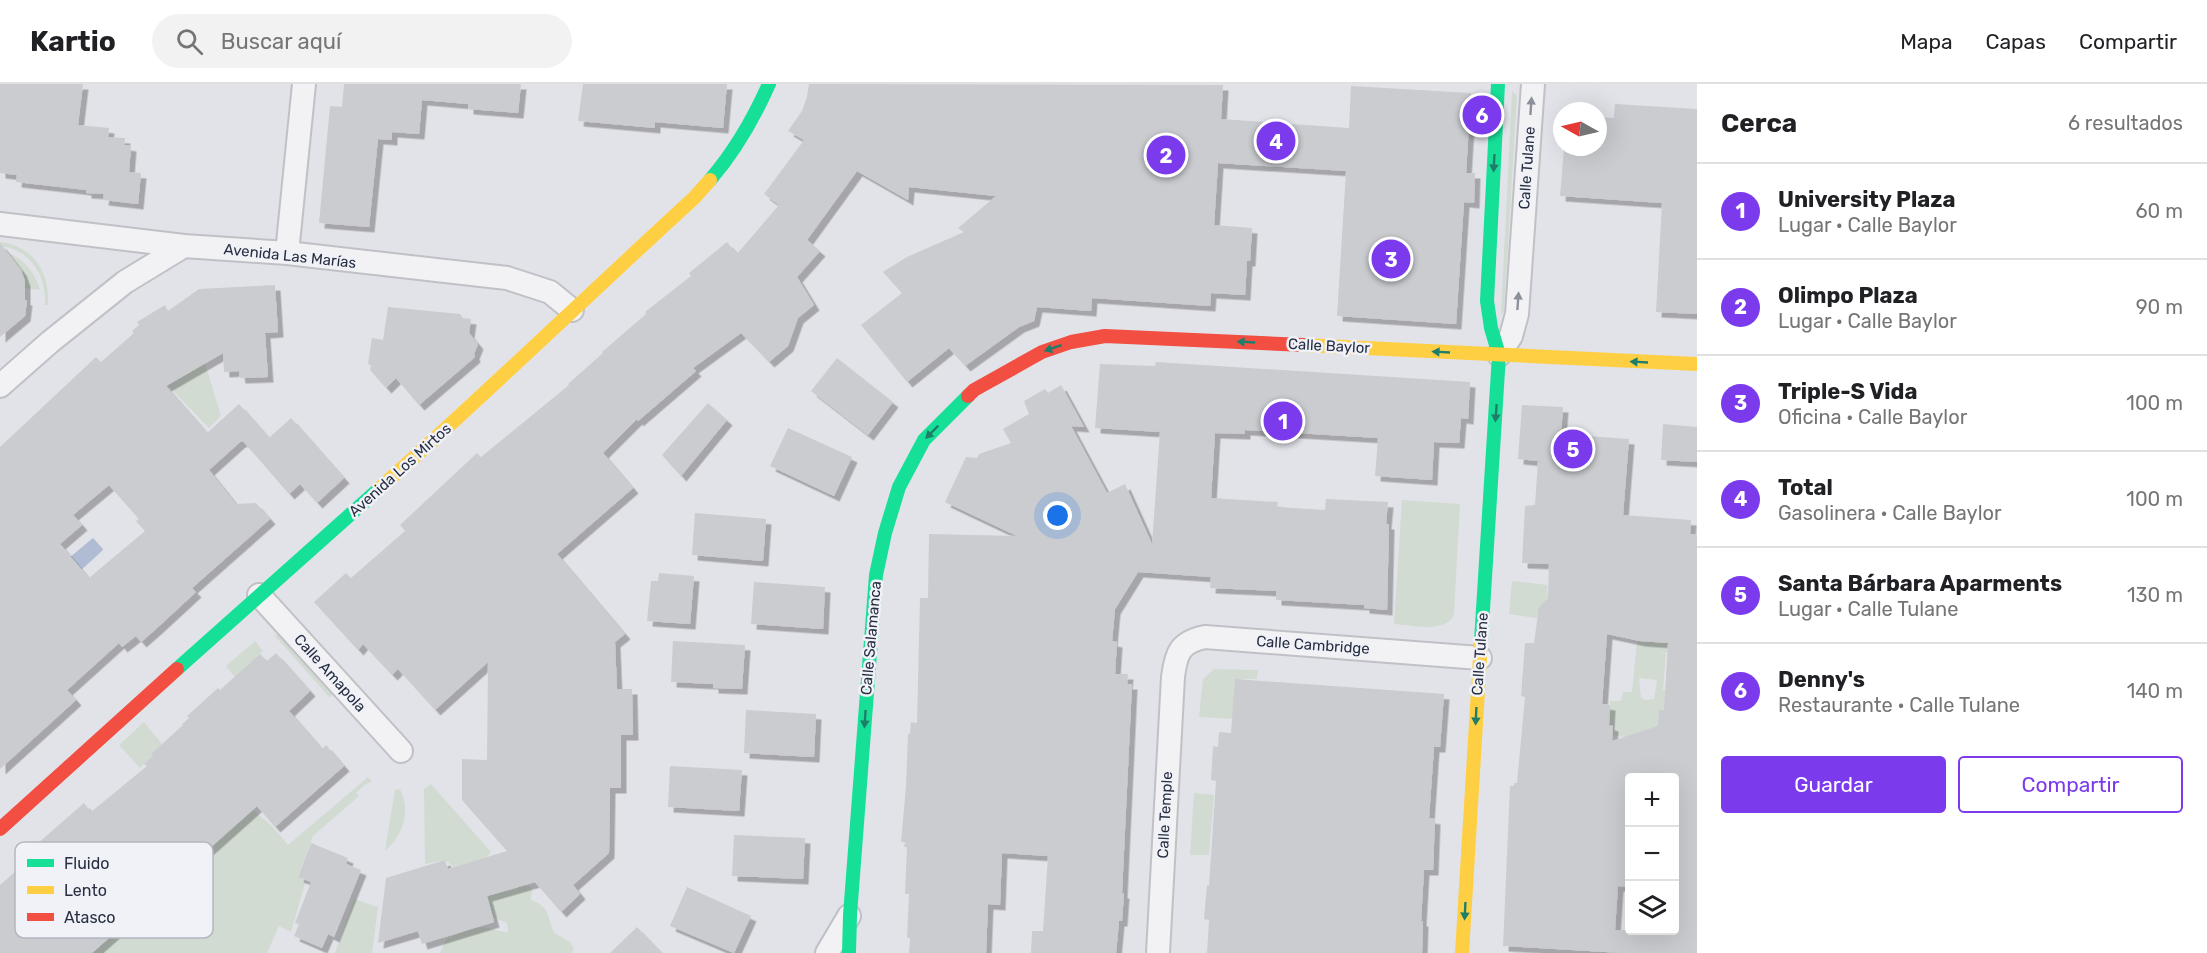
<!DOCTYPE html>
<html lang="es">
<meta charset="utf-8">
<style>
:root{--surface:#fff;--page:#f2f2f2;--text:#202124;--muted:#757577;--line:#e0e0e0;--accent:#7c3aed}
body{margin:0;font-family:Rubik,sans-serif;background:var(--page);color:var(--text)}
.controls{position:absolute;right:18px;bottom:18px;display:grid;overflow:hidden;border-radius:6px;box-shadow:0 6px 24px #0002}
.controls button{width:54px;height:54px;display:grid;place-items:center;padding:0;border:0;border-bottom:2px solid var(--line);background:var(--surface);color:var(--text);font:30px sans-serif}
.compass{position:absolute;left:1553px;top:18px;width:54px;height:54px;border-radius:50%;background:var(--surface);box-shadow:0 6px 24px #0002;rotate:278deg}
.you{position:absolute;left:1058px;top:432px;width:21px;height:21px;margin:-15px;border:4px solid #fff;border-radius:50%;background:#1a73e8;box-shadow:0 0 0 9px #1a73e833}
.badge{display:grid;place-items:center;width:39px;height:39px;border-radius:50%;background:var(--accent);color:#fff;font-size:20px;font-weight:700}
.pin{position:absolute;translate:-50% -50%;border:3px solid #fff;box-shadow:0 2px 6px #0006}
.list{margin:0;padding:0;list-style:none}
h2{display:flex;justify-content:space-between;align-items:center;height:78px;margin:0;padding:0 24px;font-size:26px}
h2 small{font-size:20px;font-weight:400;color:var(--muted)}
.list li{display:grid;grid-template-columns:39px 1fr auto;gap:18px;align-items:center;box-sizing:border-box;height:96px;padding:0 24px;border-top:2px solid var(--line)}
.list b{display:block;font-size:22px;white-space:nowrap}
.list p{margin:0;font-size:20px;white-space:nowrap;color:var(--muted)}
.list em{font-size:20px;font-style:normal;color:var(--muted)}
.actions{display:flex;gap:12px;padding:18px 24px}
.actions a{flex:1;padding:14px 0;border:2px solid var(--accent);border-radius:6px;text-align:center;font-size:21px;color:var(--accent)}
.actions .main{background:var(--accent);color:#fff}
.icon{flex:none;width:33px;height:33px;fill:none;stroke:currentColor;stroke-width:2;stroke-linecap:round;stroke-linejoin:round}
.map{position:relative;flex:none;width:1697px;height:869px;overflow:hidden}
header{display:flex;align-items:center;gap:36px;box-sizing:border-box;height:84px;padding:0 30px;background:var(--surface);border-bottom:2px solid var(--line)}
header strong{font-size:28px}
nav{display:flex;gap:33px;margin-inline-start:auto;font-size:21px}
.search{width:420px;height:54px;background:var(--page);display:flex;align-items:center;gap:15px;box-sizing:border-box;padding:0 21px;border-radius:33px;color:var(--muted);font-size:22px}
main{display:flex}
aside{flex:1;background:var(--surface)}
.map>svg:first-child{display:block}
.green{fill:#d1dbd2;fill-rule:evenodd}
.water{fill:#afbcd4}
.building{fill:#caccd0;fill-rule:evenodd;filter:url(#shadow)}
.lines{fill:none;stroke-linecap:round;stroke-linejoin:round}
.street-casing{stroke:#c0c1c6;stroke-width:26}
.street{stroke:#f2f2f4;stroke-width:22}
.fast{stroke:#16e098;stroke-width:14}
.slow{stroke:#ffcf43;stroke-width:14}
.jam{stroke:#f24e42;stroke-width:14}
.oneway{fill:#8c909b}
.oneway2{fill:#1f7e69}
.labels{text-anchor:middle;stroke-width:5;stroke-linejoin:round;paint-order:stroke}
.street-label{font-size:15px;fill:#272e42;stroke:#f0f2f7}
.key{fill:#f0f2f7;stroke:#b4b7c1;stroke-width:1.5}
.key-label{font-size:16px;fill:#272e42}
</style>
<header>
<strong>Kartio</strong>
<div class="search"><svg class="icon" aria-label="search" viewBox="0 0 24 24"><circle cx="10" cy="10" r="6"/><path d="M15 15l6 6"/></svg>Buscar aquí</div>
<nav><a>Mapa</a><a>Capas</a><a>Compartir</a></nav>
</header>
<main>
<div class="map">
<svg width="1697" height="869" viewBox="0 0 1697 869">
<defs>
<filter id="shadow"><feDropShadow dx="5.5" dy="5.5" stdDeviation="0" flood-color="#0004"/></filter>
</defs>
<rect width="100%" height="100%" fill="#e2e3e8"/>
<path class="green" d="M 1512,7 L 1517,12 L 1504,227 L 1501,230 Z
M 0,158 C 34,162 50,189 48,221 L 45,221 C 47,192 30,165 0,162 Z
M 7,168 C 25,176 35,188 40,206 L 25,204 L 21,186 Z
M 205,279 L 221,332 L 209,344 L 150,283 L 177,290 L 180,294 L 191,288 L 189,283 Z
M 1402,416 L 1460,420 L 1454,530 C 1448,550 1411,541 1394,540 Z
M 1512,497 L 1547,501 L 1548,517 L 1540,522 L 1537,534 L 1509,530 Z
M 279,550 L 332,610 L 330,614 L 275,552 Z
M 255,557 L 263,567 L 235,593 L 226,582 Z
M 1637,557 L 1688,560 L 1687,569 L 1666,568 L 1663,606 L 1683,608 L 1674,625 L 1659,626 L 1657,656 L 1626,668 L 1625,653 L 1612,651 L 1609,641 L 1610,619 L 1610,617 L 1621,617 L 1623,608 L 1632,608 ZM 1639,594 L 1657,596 L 1654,615 L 1645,616 L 1641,614 Z
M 1214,585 L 1258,586 L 1257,595 L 1241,595 L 1237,635 L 1199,633 L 1203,595 Z
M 144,638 L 162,660 L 151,670 L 153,672 L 140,684 L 119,661 Z
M 368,693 L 372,698 L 366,700 L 356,709 L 359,712 L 313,752 L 298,792 L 306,796 L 291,848 L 279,842 L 267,869 L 92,869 L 252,725 L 272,742 L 288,761 Z
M 431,700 L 491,768 L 486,774 L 454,783 L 445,776 L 425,780 L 424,705 Z
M 400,705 C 411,728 404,750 385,767 L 395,706 Z
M 1194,709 L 1214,711 L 1209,771 L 1190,771 Z
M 520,801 L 530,802 L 532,806 L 531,816 C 549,822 548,833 554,849 L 570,858 L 574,865 L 572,869 L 440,869 L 446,855 C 457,852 466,844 478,843 C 487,842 498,848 508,848 L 507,839 L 493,833 L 487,812 L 517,805 Z
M 354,815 L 378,823 L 372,869 L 335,869 Z"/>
<path class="water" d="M 93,454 L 103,465 L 102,467 L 79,488 L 69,474 Z"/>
<path class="building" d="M 0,0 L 83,0 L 78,41 L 109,44 L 108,53 L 125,54 L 124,61 L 131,62 L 129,88 L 141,89 L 138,120 L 103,116 L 104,110 L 86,109 L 86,106 L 16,98 L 17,91 L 0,89 Z
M 344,0 L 521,0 L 518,29 L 468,25 L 468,20 L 422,16 L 419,50 L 392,48 L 392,56 L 378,55 L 369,143 L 319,139 L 330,22 L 342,23 Z
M 583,0 L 727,0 L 723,44 L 655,38 L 655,44 L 578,37 Z
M 809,0 L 1223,1 L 1221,35 L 1349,44 L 1351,2 L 1471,9 L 1466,89 L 1475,89 L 1474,119 L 1464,118 L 1456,240 L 1337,232 L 1346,87 L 1218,79 L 1214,141 L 1252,144 L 1250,177 L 1247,177 L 1245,211 L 1211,209 L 1210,222 L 1092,214 L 1091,227 L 1037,223 L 1034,237 L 1019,243 L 965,282 L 949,264 L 907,298 L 861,241 L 902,209 L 883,188 L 907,173 L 964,148 L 958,144 L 996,112 L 909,103 L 908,116 L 857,87 L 807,156 L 820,167 L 797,193 L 814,221 L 798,234 L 788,262 L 769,278 L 741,249 L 693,284 L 696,287 L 638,337 L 637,335 L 603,369 L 633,404 L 557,470 L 625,550 L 615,558 L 617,605 L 632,605 L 633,651 L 621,651 L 621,704 L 610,704 L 609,769 L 573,801 L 580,810 L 561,828 L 535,798 L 487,812 L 494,838 L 422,860 L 418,847 L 378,859 L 386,794 L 445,776 L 448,785 L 507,767 L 462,716 L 462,675 L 487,676 L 488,578 L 435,626 L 398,585 L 392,591 L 363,560 L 358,566 L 314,518 L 346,489 L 351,494 L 405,447 L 400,441 L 477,369 L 481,373 L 569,301 L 568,300 L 603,269 L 602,268 L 646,230 L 645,228 L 691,192 L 689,189 L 727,158 L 737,170 L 779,121 L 764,110 L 804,56 L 788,47 L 802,27 L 807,13 Z
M 1615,20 L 1697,25 L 1697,230 L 1656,228 L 1662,119 L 1560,112 L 1564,63 L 1598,63 L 1598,33 L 1614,34 Z
M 0,159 L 21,186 L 25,197 L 25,216 L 27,216 L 25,232 L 0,253 Z
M 275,201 L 278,248 L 265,249 L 268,293 L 240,294 L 239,287 L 224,288 L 223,269 L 166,302 L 207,349 L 239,320 L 269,354 L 291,334 L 344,394 L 317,419 L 300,400 L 289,410 L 243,357 L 240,358 L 209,386 L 236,420 L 256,419 L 270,435 L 192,504 L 196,508 L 157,544 L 141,558 L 136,552 L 122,563 L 119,559 L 67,606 L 76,616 L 0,685 L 0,363 L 96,273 L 101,278 L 134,249 L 132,247 L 139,241 L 137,238 L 165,221 L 168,227 L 199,205 ZM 109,401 L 139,435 L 136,437 L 145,447 L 89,494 L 60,460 L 82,441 L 73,431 Z
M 388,223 L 460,230 L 463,234 L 471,235 L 469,249 L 478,260 L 474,270 L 475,273 L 419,321 L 396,294 L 386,304 L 370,286 L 371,281 L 368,280 L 372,254 L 383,256 Z
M 837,274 L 893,318 L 868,351 L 811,307 Z
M 1156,278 L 1470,298 L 1468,335 L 1461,334 L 1459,359 L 1434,358 L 1432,396 L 1375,392 L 1378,354 L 1245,346 L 1245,350 L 1215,349 L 1211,414 L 1278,418 L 1277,423 L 1325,426 L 1326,415 L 1388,418 L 1386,440 L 1389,440 L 1387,526 L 1364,524 L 1364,521 L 1276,516 L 1276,507 L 1210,504 L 1211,493 L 1138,488 L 1115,525 L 1112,557 L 1117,558 L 1115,590 L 1128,590 L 1127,600 L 1132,600 L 1122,809 L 1124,809 L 1122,837 L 1119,837 L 1116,869 L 1031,869 L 1032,847 L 1043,847 L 1048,772 L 1002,769 L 1000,821 L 988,820 L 986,869 L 909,869 L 910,854 L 907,854 L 909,810 L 905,810 L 907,763 L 904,763 L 905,758 L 901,758 L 906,703 L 908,650 L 910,650 L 911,638 L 917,639 L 920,514 L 928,514 L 929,450 L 1017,452 L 945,418 L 966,373 L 977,374 L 979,370 L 1011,359 L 1003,345 L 1029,330 L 1024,317 L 1045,305 L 1048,309 L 1061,301 L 1084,343 L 1071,342 L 1107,409 L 1125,400 L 1152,460 L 1160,348 L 1095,344 L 1100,280 L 1155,282 Z
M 708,319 L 727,336 L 681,392 L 662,371 Z
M 1522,321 L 1563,323 L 1561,350 L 1629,355 L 1623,431 L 1691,436 L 1690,450 L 1697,451 L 1697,869 L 1623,869 L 1503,862 L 1510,702 L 1514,702 L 1514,699 L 1517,699 L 1525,613 L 1521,612 L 1525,559 L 1534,559 L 1539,523 L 1548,514 L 1549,480 L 1522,479 L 1525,422 L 1535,421 L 1538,377 L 1518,375 ZM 1607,550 L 1640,557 L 1668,559 L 1664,626 L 1659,626 L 1658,642 L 1612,657 L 1613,642 L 1609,641 L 1610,621 L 1602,620 ZM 1629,693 L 1674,693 L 1674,846 L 1615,846 L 1618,802 L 1629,803 Z
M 1663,340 L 1697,343 L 1697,378 L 1661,376 Z
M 788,344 L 852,373 L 834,412 L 770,382 Z
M 695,429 L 766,435 L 763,477 L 692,471 Z
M 659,489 L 694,492 L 690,540 L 647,537 L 651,497 L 658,497 Z
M 754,498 L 825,503 L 823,545 L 751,540 Z
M 673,557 L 745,561 L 742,605 L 713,604 L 713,600 L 671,598 Z
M 276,569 L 310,607 L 289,627 L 322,665 L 326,661 L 344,682 L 275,743 L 257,722 L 92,869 L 0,869 L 0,801 L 41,765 L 37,760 L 84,719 L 91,728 L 147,682 L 144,680 L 153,672 L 151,670 L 183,641 L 182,640 L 189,634 L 187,632 L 218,604 L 220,606 L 260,570 L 267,577 Z
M 1235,595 L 1444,610 L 1440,663 L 1434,663 L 1429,734 L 1435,735 L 1433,786 L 1424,786 L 1421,837 L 1423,837 L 1422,869 L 1207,869 L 1209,836 L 1204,835 L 1207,801 L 1209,802 L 1216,697 L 1211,696 L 1213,662 L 1218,663 L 1219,648 L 1231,649 Z
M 746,626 L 816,630 L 814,673 L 744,669 Z
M 670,682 L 742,686 L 739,727 L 668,723 Z
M 734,751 L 805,754 L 803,795 L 732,792 Z
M 311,759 L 348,774 L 346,780 L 361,786 L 334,853 L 328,850 L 322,864 L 294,852 L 299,840 L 295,839 L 311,798 L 298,793 Z
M 687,803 L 751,832 L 734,869 L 670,842 Z
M 637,843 L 662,869 L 610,869 Z"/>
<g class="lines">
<g class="street-casing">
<path id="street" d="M 0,140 L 184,162 L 287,169 L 507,194 L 550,208 L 572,226
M 287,169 L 304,0
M 1499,271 L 1511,252 L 1517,230 L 1533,0
M 0,302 L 50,258 L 125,198 L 184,162
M 259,511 L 401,667
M 827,869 L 849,832
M 1158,869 L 1173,593 C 1176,569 1180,558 1205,553 L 1480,574"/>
</g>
<use href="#street" class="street"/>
<path class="fast" d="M 710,96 C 736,66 753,36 769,0
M 1481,557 L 1499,271 L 1491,244 L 1487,217 L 1498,0
M 177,585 L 380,404
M 849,869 L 850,831 L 876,491 L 885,449 L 899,403 L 924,356 L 968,312"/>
<path class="slow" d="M 1304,261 L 1697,280
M 380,404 C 487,309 589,210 694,114 L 710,96
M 1462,869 L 1481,557"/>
<path class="jam" d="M 968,312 L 974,306 L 1042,268 L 1071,258 L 1105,252 L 1304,261
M 0,745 L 177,585"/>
</g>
<defs><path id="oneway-solid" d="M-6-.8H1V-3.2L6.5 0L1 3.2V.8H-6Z" transform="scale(1.5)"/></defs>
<g class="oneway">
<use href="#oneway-solid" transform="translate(1531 22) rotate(-86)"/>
<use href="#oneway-solid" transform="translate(1518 217) rotate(-86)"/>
</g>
<g class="oneway2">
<use href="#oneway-solid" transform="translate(1494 79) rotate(93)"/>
<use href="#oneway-solid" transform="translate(1246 258) rotate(-177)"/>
<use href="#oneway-solid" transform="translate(1053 264) rotate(161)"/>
<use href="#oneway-solid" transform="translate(1441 268) rotate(-177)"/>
<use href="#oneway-solid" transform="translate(1639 278) rotate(-177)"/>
<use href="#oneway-solid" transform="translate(1496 329) rotate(94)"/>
<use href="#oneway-solid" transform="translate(932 348) rotate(135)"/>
<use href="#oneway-solid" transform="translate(1476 632) rotate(93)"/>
<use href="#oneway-solid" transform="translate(865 635) rotate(94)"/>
<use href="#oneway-solid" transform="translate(1465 827) rotate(93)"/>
</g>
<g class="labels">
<g class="street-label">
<text transform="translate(1527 84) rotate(-86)" y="5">Calle Tulane</text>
<text transform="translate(290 172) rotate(6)" y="5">Avenida Las Marías</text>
<text transform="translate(1329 262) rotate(3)" y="5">Calle Baylor</text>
<text transform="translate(400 386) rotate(-42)" y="5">Avenida Los Mirtos</text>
<text transform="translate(871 554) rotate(-85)" y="5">Calle Salamanca</text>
<text transform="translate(1313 561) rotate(4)" y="5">Calle Cambridge</text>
<text transform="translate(1480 570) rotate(-86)" y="5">Calle Tulane</text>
<text transform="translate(330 589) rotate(48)" y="5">Calle Amapola</text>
<text transform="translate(1165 731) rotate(-87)" y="5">Calle Temple</text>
</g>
</g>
<rect x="15" y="758" width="198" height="96" rx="9" class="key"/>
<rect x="27" y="775" width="27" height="8" fill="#16e098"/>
<rect x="27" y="802" width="27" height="8" fill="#ffcf43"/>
<rect x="27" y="829" width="27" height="8" fill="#f24e42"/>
<g class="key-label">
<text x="64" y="785">Fluido</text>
<text x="64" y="812">Lento</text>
<text x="64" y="839">Atasco</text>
</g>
</svg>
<div class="controls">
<button>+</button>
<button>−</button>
<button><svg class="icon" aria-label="layers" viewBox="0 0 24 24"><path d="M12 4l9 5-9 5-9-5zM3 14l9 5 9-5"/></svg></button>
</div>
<svg class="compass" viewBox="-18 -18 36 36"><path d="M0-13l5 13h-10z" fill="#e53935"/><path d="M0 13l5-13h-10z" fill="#757577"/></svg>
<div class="you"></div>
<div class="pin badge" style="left:1283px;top:337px">1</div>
<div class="pin badge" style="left:1166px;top:71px">2</div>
<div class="pin badge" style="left:1391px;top:175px">3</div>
<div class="pin badge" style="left:1276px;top:57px">4</div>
<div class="pin badge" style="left:1573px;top:365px">5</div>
<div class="pin badge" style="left:1482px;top:31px">6</div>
</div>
<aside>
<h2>Cerca<small>6 resultados</small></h2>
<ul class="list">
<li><span class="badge">1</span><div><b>University Plaza</b><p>Lugar · Calle Baylor</p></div><em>60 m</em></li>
<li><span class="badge">2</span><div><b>Olimpo Plaza</b><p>Lugar · Calle Baylor</p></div><em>90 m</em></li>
<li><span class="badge">3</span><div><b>Triple-S Vida</b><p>Oficina · Calle Baylor</p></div><em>100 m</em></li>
<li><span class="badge">4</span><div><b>Total</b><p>Gasolinera · Calle Baylor</p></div><em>100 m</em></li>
<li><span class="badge">5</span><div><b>Santa Bárbara Aparments</b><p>Lugar · Calle Tulane</p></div><em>130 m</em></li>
<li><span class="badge">6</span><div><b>Denny's</b><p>Restaurante · Calle Tulane</p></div><em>140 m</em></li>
</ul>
<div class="actions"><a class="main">Guardar</a><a>Compartir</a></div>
</aside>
</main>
